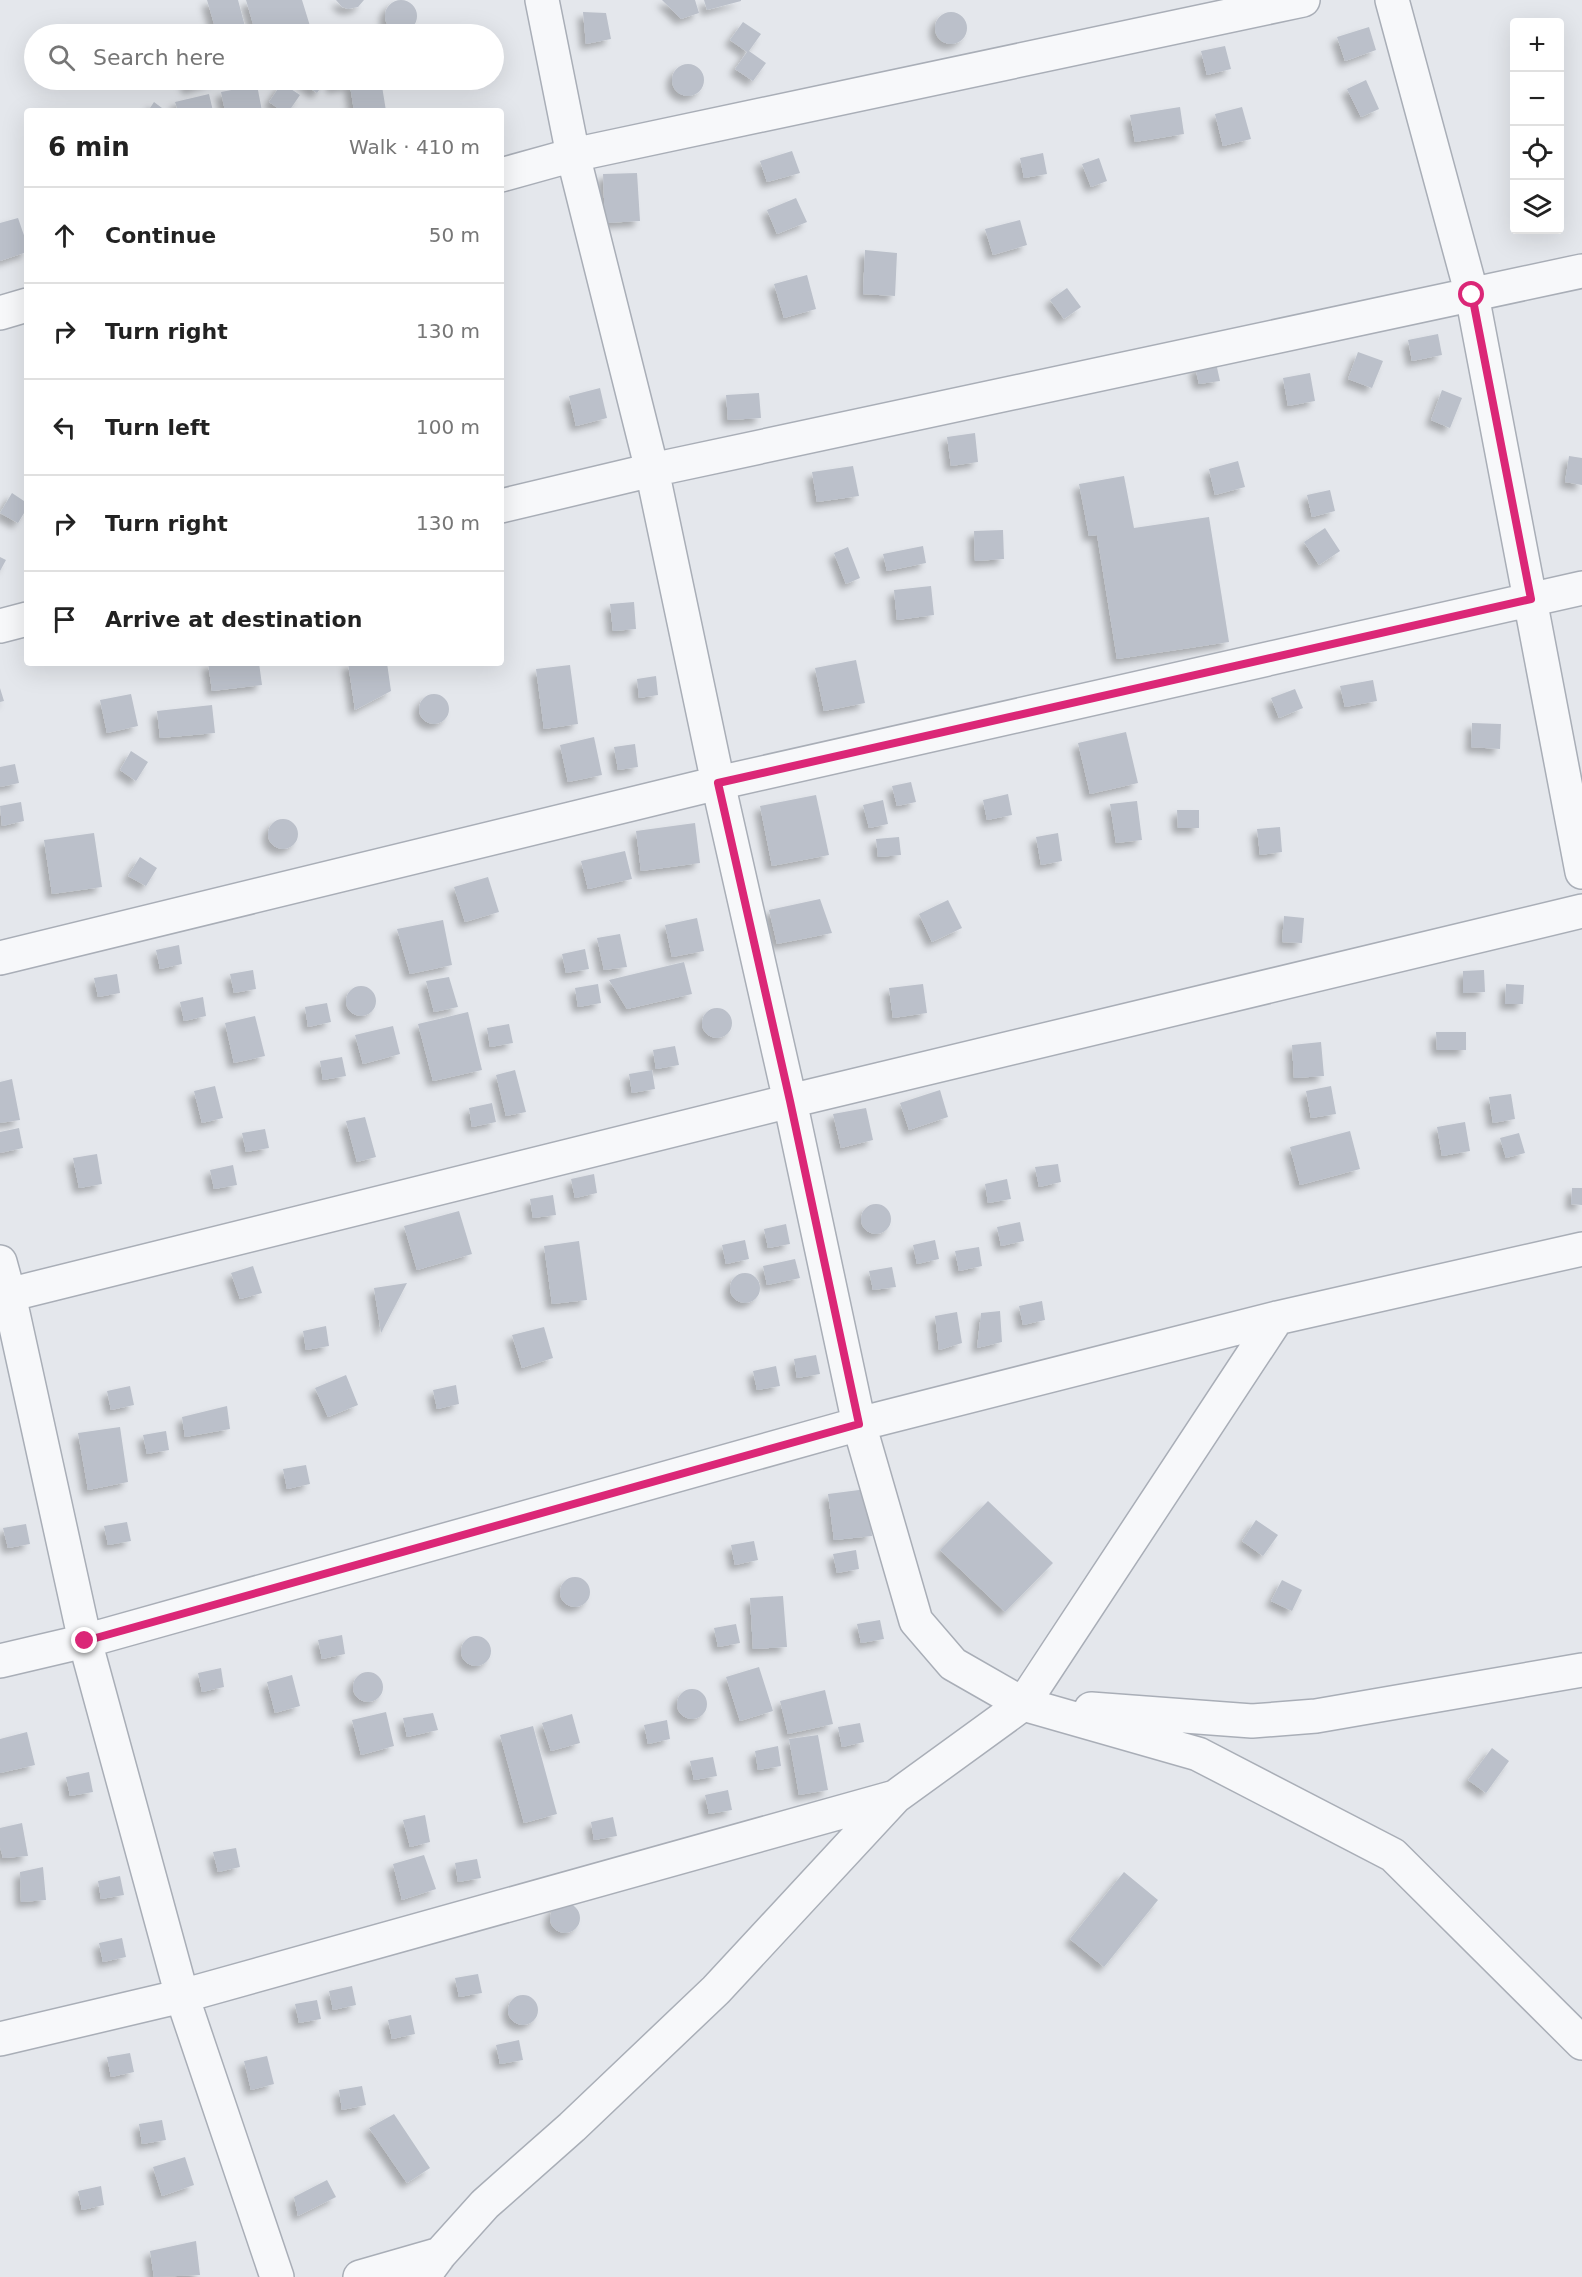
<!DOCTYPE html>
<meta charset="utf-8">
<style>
:root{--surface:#fff;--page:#f6f6f6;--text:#222;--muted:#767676;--line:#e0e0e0}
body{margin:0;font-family:"DejaVu Sans",sans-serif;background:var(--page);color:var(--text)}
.controls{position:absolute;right:18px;top:18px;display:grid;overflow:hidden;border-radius:6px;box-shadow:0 6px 24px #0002}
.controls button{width:54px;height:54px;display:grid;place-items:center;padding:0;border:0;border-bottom:2px solid var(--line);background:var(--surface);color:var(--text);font:30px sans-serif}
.stop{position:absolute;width:18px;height:18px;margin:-14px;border:4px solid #db2777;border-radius:50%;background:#fff}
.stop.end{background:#db2777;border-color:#fff;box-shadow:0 2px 6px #0008}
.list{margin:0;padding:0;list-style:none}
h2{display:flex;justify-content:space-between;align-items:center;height:78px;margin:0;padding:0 24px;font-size:26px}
h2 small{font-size:20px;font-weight:400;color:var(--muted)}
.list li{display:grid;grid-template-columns:39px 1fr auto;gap:18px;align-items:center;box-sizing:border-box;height:96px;padding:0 24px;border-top:2px solid var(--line)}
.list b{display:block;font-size:22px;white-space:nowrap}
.list em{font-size:20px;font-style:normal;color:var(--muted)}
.icon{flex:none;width:33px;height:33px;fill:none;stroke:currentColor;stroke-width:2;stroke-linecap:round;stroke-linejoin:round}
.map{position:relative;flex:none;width:1582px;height:2277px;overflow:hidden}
.search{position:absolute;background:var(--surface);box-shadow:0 6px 24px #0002;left:24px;top:24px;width:480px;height:66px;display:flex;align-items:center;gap:15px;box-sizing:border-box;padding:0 21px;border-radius:33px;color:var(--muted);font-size:22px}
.panel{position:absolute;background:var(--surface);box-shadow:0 6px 24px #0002;left:24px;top:108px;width:480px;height:558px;border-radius:6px}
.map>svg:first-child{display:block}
.building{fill:#bbc0ca;filter:url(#shadow)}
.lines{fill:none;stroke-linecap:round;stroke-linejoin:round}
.minor-casing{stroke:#a9aeb7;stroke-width:36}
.minor{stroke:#f7f8fa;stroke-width:33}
.route{stroke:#db2777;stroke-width:8}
</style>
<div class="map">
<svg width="1582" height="2277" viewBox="0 0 1582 2277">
<defs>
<filter id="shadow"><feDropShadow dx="-5.5" dy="5.5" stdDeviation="3" flood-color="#0004"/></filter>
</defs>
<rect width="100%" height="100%" fill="#e4e7ec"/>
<path class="building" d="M 207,0 L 238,0 L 247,34 L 217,34 Z
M 246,0 L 302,0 L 310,26 L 280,34 L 256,34 Z
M 336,0 L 364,0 L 358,7 L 348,9 L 342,7 Z
M 662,0 L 695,0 L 699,13 L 681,19 Z
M 704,0 L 741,0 L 741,1 L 707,10 Z
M385 16a16 16 0 1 1 32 0a16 16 0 1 1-32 0Z
M 583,12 L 606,13 L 611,39 L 586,44 Z
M935 28a16 16 0 1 1 32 0a16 16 0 1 1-32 0Z
M 743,22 L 761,34 L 749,51 L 766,63 L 753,81 L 735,69 L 747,52 L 730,40 Z
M 336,26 L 346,34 L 318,34 L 325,28 Z
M 1369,27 L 1376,50 L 1345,61 L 1337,37 Z
M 1225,46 L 1231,69 L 1207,75 L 1201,51 Z
M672 80a16 16 0 1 1 32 0a16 16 0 1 1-32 0Z
M 185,80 L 219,80 L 188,89 Z
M 298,80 L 326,80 L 317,93 Z
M 331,80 L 381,80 L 386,111 L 354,111 L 350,85 L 332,88 Z
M 1366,80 L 1379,109 L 1361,117 L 1347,89 Z
M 282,83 L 300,95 L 289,111 L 282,111 L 269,102 Z
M 257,85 L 262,111 L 225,111 L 221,92 Z
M 209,94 L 213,111 L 178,111 L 175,102 Z
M 154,102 L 166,111 L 148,111 Z
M 1180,107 L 1184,134 L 1135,142 L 1130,115 Z
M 1242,107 L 1251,139 L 1223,146 L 1215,114 Z
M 792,151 L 800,173 L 767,182 L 760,161 Z
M 1043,153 L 1047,174 L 1024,178 L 1020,158 Z
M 1099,158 L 1107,181 L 1091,187 L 1082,164 Z
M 637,173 L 640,221 L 605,223 L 603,174 Z
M 796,198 L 807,222 L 777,234 L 767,210 Z
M 18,218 L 27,244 L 27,252 L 0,261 L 0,223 Z
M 1020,220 L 1027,245 L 993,255 L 985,229 Z
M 865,250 L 897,253 L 895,296 L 863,294 Z
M 807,275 L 816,309 L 784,318 L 774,284 Z
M 1067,288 L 1081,307 L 1064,319 L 1050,300 Z
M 1438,334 L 1442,355 L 1412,361 L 1408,340 Z
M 1358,352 L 1383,361 L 1372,388 L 1348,379 Z
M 1216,363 L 1220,381 L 1199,384 L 1195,367 Z
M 1310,373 L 1315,401 L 1288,406 L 1283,378 Z
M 600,388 L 607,418 L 576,426 L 569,396 Z
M 1442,390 L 1462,398 L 1450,428 L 1431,420 Z
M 759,393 L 761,418 L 728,420 L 726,395 Z
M 975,433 L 978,462 L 951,466 L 947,437 Z
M 1569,456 L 1582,458 L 1582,485 L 1565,482 Z
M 1238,461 L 1245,487 L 1215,495 L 1209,469 Z
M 853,466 L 859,496 L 817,502 L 812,472 Z
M 1124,476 L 1134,528 L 1209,517 L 1229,642 L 1117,659 L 1097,535 L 1089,536 L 1079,484 Z
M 1330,490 L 1335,511 L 1312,517 L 1307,495 Z
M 12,493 L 27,503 L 27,508 L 18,523 L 0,513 Z
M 1325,528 L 1340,551 L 1319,565 L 1304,542 Z
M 1003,530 L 1004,559 L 975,561 L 974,531 Z
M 923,546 L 926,563 L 887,571 L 883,554 Z
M 848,547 L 860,578 L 846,584 L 834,553 Z
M 0,557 L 6,560 L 0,571 Z
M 931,586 L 934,615 L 897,620 L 894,590 Z
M 634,602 L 636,629 L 613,631 L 610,604 Z
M 856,660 L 865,703 L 824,711 L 815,668 Z
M 208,663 L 259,663 L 262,685 L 212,691 Z
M 348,663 L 387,663 L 391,691 L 355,710 Z
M 570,665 L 578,724 L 544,729 L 536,669 Z
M 656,676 L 658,695 L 639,698 L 637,679 Z
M 1373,680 L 1377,701 L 1345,707 L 1340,686 Z
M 0,688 L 4,701 L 0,702 Z
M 1295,689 L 1303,708 L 1279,718 L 1271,698 Z
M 131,694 L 138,726 L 107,733 L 100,700 Z
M419 709a15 15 0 1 1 30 0a15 15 0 1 1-30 0Z
M 212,705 L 215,733 L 160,738 L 157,711 Z
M 1472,723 L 1501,724 L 1500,749 L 1471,747 Z
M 1126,732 L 1138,783 L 1090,794 L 1078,743 Z
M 594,737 L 602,775 L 568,782 L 560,745 Z
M 635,744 L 638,767 L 618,770 L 614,747 Z
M 131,751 L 148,762 L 136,781 L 120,770 Z
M 15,764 L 19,783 L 0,787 L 0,767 Z
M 911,782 L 916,802 L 897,806 L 892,786 Z
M 1008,794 L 1012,815 L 987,820 L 983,800 Z
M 816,795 L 829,855 L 772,866 L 760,806 Z
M 883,800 L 888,824 L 869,828 L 863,805 Z
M 1137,801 L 1142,840 L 1116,843 L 1110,804 Z
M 21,802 L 24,821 L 2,826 L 0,806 Z
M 1177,810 L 1199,810 L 1199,828 L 1178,828 Z
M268 834a15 15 0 1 1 30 0a15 15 0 1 1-30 0Z
M 695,823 L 700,863 L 641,871 L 636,831 Z
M 1280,827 L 1282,852 L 1260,855 L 1257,829 Z
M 94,833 L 102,887 L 52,894 L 44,840 Z
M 1058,833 L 1062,861 L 1041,865 L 1036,837 Z
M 899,837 L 901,855 L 878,857 L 876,839 Z
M 625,851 L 632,879 L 588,889 L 581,861 Z
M 140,857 L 157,868 L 146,886 L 128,876 Z
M 488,877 L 499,912 L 465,922 L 454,887 Z
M 820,899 L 832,933 L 777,944 L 769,910 Z
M 948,900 L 962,928 L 932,942 L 919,914 Z
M 1284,916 L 1304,918 L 1302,943 L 1282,942 Z
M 697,918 L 704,951 L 672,957 L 665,925 Z
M 443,920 L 452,965 L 410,974 L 397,929 Z
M 620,934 L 627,967 L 604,970 L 597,938 Z
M 179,945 L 182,964 L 160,969 L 156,950 Z
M 585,949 L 589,969 L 566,973 L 562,954 Z
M 684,962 L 692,994 L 627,1009 L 609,980 Z
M 253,970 L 256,989 L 234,993 L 230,974 Z
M 1484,970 L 1485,992 L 1463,993 L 1463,971 Z
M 117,974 L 120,993 L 98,997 L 94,978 Z
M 449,977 L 458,1007 L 434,1012 L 426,981 Z
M 598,984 L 601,1003 L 578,1007 L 575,988 Z
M 923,984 L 927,1013 L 893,1018 L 889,988 Z
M 1506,984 L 1524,985 L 1523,1004 L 1505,1004 Z
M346 1001a15 15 0 1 1 30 0a15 15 0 1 1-30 0Z
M 203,997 L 206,1016 L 184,1021 L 180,1002 Z
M 327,1003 L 331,1022 L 308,1027 L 305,1007 Z
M702 1023a15 15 0 1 1 30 0a15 15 0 1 1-30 0Z
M 468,1012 L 482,1070 L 433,1081 L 418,1024 Z
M 255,1016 L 265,1056 L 234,1063 L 225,1023 Z
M 509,1024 L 513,1043 L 490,1047 L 487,1028 Z
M 393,1026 L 400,1054 L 363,1064 L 355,1035 Z
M 1436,1032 L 1466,1032 L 1466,1050 L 1437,1050 Z
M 1321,1042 L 1324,1076 L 1294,1078 L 1292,1045 Z
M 675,1046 L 679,1065 L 656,1069 L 653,1050 Z
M 342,1057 L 346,1076 L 323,1080 L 320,1061 Z
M 515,1070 L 526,1112 L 506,1116 L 496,1075 Z
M 652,1070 L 655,1089 L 632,1093 L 629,1074 Z
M 12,1079 L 20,1120 L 0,1123 L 0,1082 Z
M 215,1086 L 223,1118 L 202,1123 L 194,1091 Z
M 1331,1086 L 1336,1114 L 1311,1118 L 1306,1091 Z
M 940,1090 L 948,1117 L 909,1130 L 900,1103 Z
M 1511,1094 L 1515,1119 L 1493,1123 L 1489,1097 Z
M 492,1103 L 496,1122 L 472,1127 L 469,1108 Z
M 866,1108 L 873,1140 L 841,1148 L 833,1114 Z
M 365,1117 L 376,1157 L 357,1162 L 346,1121 Z
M 1465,1122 L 1470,1151 L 1442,1156 L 1437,1127 Z
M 19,1128 L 23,1148 L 0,1153 L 0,1132 Z
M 265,1129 L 269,1148 L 246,1152 L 242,1133 Z
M 1350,1131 L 1360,1169 L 1300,1185 L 1290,1147 Z
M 1519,1133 L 1525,1153 L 1506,1158 L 1500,1138 Z
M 97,1154 L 102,1184 L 79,1188 L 73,1158 Z
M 1058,1164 L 1061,1182 L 1039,1187 L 1035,1167 Z
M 233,1165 L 237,1185 L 214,1189 L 210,1170 Z
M 594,1174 L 597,1193 L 575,1198 L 571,1179 Z
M 1007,1179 L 1011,1199 L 988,1203 L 985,1184 Z
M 1572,1188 L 1582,1188 L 1582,1205 L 1571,1204 Z
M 553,1195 L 556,1215 L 533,1218 L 530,1199 Z
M861 1219a15 15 0 1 1 30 0a15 15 0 1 1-30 0Z
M 459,1211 L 472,1254 L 417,1270 L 404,1226 Z
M 1020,1222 L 1024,1241 L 1001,1246 L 997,1227 Z
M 786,1224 L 790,1244 L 768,1248 L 764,1229 Z
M 745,1240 L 749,1259 L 726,1264 L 722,1245 Z
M 935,1240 L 939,1259 L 917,1264 L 913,1245 Z
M 579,1241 L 587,1300 L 552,1304 L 544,1246 Z
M 979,1247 L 982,1266 L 959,1271 L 955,1251 Z
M 795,1259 L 800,1278 L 767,1285 L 763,1266 Z
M 253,1266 L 262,1293 L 240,1299 L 231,1273 Z
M 892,1267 L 896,1287 L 873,1290 L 869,1271 Z
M730 1288a15 15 0 1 1 30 0a15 15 0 1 1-30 0Z
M 407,1283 L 381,1333 L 374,1288 Z
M 1042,1301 L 1045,1320 L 1023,1325 L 1019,1306 Z
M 1000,1311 L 1002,1342 L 977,1348 L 981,1313 Z
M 957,1312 L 962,1343 L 939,1350 L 935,1316 Z
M 326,1326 L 329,1346 L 306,1350 L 303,1331 Z
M 544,1327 L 553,1358 L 522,1368 L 512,1335 Z
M 816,1355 L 820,1374 L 797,1378 L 794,1359 Z
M 776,1366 L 780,1386 L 757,1390 L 753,1371 Z
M 346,1375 L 358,1405 L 328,1417 L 315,1388 Z
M 456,1385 L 459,1404 L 437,1409 L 433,1390 Z
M 130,1386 L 134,1405 L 111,1410 L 107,1391 Z
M 227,1406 L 230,1429 L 185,1437 L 182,1417 Z
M 120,1427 L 128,1482 L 88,1490 L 78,1433 Z
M 166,1431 L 169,1450 L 147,1454 L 143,1435 Z
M 306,1465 L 310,1484 L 287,1489 L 283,1469 Z
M 867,1489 L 872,1536 L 834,1540 L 828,1494 Z
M 988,1501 L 1053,1563 L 1005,1612 L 940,1550 Z
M 1256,1520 L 1278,1535 L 1263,1556 L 1242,1541 Z
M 127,1522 L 131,1541 L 108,1545 L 104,1526 Z
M 26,1524 L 30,1544 L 8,1548 L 3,1528 Z
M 754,1541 L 758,1560 L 735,1565 L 731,1545 Z
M 856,1550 L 859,1569 L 837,1573 L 833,1554 Z
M560 1592a15 15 0 1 1 30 0a15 15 0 1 1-30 0Z
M 1282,1580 L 1302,1590 L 1292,1611 L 1271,1601 Z
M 783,1596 L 787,1647 L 753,1649 L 750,1598 Z
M 880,1620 L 884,1639 L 861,1643 L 857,1624 Z
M 736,1624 L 740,1643 L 718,1647 L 714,1628 Z
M 342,1635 L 345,1654 L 322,1659 L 318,1640 Z
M461 1651a15 15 0 1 1 30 0a15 15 0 1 1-30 0Z
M 759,1667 L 773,1711 L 740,1721 L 726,1677 Z
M 221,1668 L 224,1687 L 202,1692 L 198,1673 Z
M353 1687a15 15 0 1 1 30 0a15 15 0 1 1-30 0Z
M 292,1675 L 300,1706 L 275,1713 L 267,1682 Z
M677 1704a15 15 0 1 1 30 0a15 15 0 1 1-30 0Z
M 825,1690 L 833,1724 L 788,1734 L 780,1701 Z
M 386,1712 L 394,1746 L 361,1755 L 352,1720 Z
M 433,1713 L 438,1730 L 407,1737 L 403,1718 Z
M 572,1714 L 580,1743 L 551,1751 L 542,1723 Z
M 667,1720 L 670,1739 L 648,1744 L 644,1725 Z
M 860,1723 L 864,1742 L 842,1747 L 838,1727 Z
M 533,1726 L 557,1814 L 524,1823 L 500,1735 Z
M 27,1732 L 35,1765 L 0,1773 L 0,1739 Z
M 818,1735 L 828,1790 L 799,1795 L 789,1739 Z
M 778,1746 L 781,1766 L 758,1770 L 755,1751 Z
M 1492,1748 L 1509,1761 L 1486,1793 L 1468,1780 Z
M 713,1757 L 717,1776 L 694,1780 L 690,1761 Z
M 89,1772 L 93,1792 L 70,1796 L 66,1777 Z
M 728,1790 L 732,1810 L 709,1814 L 705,1795 Z
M 425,1815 L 430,1842 L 410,1847 L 403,1820 Z
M 613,1817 L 617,1836 L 594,1840 L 591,1822 Z
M 22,1823 L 28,1856 L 3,1858 L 0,1847 L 0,1828 Z
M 236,1848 L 240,1867 L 218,1872 L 213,1852 Z
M 424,1855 L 436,1889 L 402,1900 L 393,1864 Z
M 477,1859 L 481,1878 L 458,1882 L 455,1863 Z
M 43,1867 L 46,1900 L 21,1902 L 20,1872 Z
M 1124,1872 L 1158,1900 L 1104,1967 L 1070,1939 Z
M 120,1876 L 124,1895 L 101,1899 L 98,1881 Z
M550 1918a15 15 0 1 1 30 0a15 15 0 1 1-30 0Z
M 122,1938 L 126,1957 L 103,1962 L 99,1943 Z
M 478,1974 L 482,1993 L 459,1997 L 455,1978 Z
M 352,1986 L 356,2005 L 333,2010 L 329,1991 Z
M508 2010a15 15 0 1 1 30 0a15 15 0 1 1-30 0Z
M 317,2000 L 321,2019 L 299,2023 L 295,2004 Z
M 411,2015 L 415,2034 L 392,2039 L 388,2020 Z
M 519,2040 L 523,2060 L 500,2064 L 496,2045 Z
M 130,2053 L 134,2072 L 111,2077 L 107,2057 Z
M 267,2056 L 274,2084 L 251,2090 L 244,2061 Z
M 362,2086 L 366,2105 L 342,2110 L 339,2090 Z
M 394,2114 L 430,2168 L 407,2183 L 369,2128 Z
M 162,2120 L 166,2140 L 142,2144 L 139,2124 Z
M 185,2157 L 194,2185 L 162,2196 L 153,2167 Z
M 327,2180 L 336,2197 L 298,2216 L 294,2197 Z
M 101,2186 L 104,2205 L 82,2210 L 78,2191 Z
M 196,2241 L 200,2275 L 154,2277 L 150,2251 Z"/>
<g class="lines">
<g class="minor-casing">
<path id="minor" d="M 542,0 L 573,155 L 652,470 L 718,783 L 790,1101 L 859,1424 L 916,1621 L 953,1664 L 1023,1704 L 1198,1754 L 1393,1855 L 1582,2043
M 1392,0 L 1472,295 L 1582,872
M 501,175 L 573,155 L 1303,0
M 0,313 L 27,305
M 501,506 L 652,470 L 1582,271
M 0,626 L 27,619
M 0,958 L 718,783 L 1582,588
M 0,1262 L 9,1295 L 85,1641 L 182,1996 L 277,2277
M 0,1297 L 790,1101 L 1582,911
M 0,1661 L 85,1641 L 859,1424 L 1277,1318 L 1582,1249
M 1091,1709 L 1252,1721 L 1316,1716 L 1582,1670
M 0,2039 L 182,1996 L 895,1797
M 360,2277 L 440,2254
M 423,2277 L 440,2254 L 485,2204 L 572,2127 L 716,1990 L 895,1797 L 1023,1704 L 1277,1318"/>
</g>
<use href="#minor" class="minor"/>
</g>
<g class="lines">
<path class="route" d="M 85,1641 L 859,1424 L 790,1101 L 718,783 L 1531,599 L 1472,295"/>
</g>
</svg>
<div class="controls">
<button>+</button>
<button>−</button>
<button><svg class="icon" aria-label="locate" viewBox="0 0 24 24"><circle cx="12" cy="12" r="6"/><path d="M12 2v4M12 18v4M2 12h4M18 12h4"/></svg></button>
<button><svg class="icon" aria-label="layers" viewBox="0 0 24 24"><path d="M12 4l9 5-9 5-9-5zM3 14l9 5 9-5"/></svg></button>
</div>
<div class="stop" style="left:1472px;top:295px"></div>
<div class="stop end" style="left:85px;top:1641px"></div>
<div class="search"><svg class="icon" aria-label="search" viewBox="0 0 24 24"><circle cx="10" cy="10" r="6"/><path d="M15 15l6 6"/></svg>Search here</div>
<section class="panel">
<h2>6 min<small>Walk · 410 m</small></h2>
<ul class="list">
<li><svg class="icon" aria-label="ahead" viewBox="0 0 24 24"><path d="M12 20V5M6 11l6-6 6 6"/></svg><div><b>Continue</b></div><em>50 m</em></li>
<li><svg class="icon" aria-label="right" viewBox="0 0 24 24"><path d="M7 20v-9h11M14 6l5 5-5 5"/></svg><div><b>Turn right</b></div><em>130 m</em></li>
<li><svg class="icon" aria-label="left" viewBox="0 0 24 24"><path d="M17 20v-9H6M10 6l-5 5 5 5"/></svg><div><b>Turn left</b></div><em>100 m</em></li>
<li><svg class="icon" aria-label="right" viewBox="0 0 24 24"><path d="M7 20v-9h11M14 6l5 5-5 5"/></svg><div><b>Turn right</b></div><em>130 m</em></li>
<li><svg class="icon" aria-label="arrive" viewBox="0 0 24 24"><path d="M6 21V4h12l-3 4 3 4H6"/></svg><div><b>Arrive at destination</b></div></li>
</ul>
</section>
</div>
